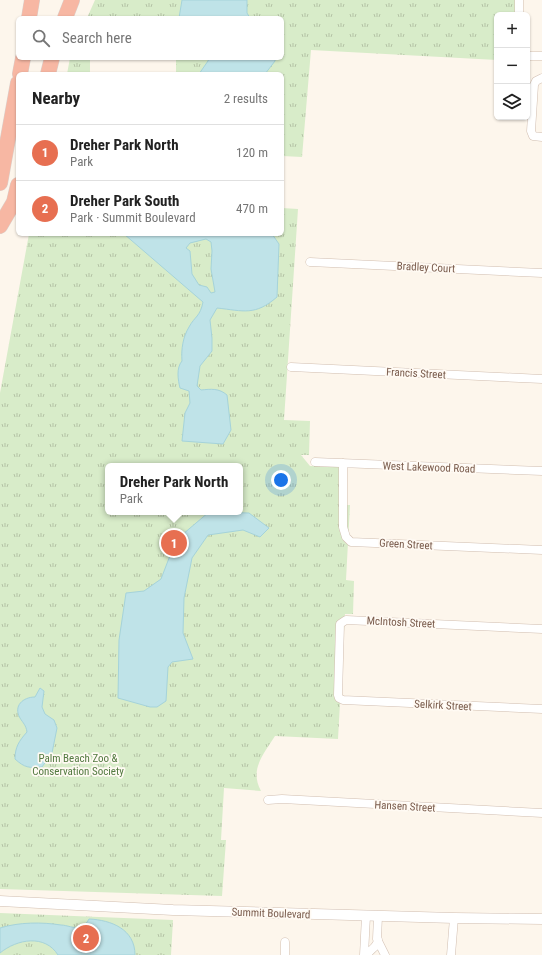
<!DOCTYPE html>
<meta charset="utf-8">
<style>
:root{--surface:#fff;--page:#f6f6f6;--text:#222;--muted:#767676;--line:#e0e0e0;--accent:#e76f51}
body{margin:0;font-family:"Roboto Condensed",sans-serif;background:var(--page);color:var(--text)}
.controls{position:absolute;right:12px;top:12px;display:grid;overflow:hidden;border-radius:6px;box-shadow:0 1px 3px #0004}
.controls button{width:36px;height:36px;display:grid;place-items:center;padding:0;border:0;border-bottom:1px solid var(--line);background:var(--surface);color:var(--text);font:20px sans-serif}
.you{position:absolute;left:281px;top:480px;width:14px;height:14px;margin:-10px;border:3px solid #fff;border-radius:50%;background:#1a73e8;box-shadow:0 0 0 6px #1a73e833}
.badge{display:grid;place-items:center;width:26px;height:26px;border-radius:50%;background:var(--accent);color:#fff;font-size:13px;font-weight:700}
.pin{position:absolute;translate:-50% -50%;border:2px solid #fff;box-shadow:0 1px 4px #0006}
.popup{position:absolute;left:105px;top:463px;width:138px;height:52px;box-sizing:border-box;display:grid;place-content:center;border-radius:6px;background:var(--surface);filter:drop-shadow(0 1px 3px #0005);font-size:13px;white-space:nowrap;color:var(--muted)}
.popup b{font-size:15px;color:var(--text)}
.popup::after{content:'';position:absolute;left:50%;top:100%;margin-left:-8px;border:8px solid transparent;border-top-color:var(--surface)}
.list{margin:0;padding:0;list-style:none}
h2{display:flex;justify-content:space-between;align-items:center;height:52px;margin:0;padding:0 16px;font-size:17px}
h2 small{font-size:13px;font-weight:400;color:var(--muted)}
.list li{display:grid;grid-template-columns:26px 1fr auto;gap:12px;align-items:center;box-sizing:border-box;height:56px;padding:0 16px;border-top:1px solid var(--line)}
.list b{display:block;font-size:15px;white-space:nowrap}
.list p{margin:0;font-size:13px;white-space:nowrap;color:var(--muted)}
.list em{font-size:13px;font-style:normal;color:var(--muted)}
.icon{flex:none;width:22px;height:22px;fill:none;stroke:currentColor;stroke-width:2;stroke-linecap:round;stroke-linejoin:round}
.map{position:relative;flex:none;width:542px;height:955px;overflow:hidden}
.search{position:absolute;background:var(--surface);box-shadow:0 1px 3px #0004;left:16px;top:16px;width:268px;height:44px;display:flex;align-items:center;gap:10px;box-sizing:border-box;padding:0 14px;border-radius:6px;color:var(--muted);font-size:15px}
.panel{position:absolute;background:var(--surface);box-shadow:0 1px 3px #0004;left:16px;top:72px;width:268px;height:164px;border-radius:6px}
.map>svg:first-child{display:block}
.park{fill:url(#park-tufts);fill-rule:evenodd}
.water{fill:#bfe3e8;stroke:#a5d3da;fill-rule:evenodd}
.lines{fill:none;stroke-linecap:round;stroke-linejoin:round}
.minor-casing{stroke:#d1beb0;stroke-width:9}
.tertiary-casing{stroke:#d1beb0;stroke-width:11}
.motorway-casing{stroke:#dad1cd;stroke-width:16}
.minor{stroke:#fff;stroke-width:8}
.tertiary{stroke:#fff;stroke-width:10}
.motorway{stroke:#f7b7a3;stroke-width:15}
.labels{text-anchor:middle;stroke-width:3.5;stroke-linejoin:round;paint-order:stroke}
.street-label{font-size:11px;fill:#7a5c4d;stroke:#fffaf3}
.park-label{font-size:11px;fill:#537a41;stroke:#fffaf3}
</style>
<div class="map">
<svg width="542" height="955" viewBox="0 0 542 955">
<defs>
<pattern id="park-tufts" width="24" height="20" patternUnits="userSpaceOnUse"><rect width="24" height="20" fill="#d8ecc9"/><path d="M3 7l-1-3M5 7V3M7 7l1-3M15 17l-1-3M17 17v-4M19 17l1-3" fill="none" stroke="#b4c2a5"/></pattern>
</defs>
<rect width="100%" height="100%" fill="#fdf6ec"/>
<path class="park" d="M 95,0 L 516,0 L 515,15 L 497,15 L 497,60 L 311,50 L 302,157 L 282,156 L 282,74 L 176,74 L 176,59 L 159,58 L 282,58 L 282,18 L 87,18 Z
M 70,58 L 90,58 L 90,74 L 67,74 Z
M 282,208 L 298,209 L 284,420 L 310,421 L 309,455 L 301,455 L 310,466 L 346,467 L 346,505 L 350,505 L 346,580 L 354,581 L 353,614 L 345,614 L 338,739 L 275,736 C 264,754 249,769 261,791 L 224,788 L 221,840 L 226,840 L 222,896 L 0,889 L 0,393 L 29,234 L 282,234 ZM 108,466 L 240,466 L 240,512 L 108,512 Z
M 0,913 L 173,920 L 171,955 L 0,955 Z"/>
<path class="water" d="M 182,0 L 247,0 L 247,13 L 250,18 L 179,18 Z
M 209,58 L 275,58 L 275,61 L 265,74 L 199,74 L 208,61 Z
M 124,234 L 272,234 L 279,244 L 277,297 C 255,316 244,311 217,308 L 210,320 L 212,338 L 212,351 L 200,366 L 197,386 L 201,390 C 211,389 219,388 227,395 L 231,430 L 223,444 L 182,441 L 185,413 L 190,403 L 189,391 L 180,388 C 178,380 176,368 182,361 C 181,349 183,337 189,327 C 195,316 200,317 203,302 ZM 206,239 L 211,242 L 212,251 L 211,269 L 215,292 L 211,293 L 207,287 L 199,285 L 192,274 L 190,251 L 186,248 L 190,243 Z
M 209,512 L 249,513 L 269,528 L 260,537 L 243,530 L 208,535 L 192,558 L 184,598 L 183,633 L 193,659 L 172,662 L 168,667 L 166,701 L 157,707 L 150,707 L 118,698 L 119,640 L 126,593 L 144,591 L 161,579 L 176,540 Z
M 40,688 L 44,691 L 42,707 L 45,714 L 54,720 L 57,728 L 52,753 L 42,767 C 29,768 25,768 15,759 C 15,747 19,741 27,732 C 26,725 23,723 20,718 C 13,706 23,697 35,697 Z
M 89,919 C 111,920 135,929 135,955 L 58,955 C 45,934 17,939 0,953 L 0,928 C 19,922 42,922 61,925 C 67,925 74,929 80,927 C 84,926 87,923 89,919 Z"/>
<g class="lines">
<g class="minor-casing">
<path id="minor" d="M 519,15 L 519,0
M 527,56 L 542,56
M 542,78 L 536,81 L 534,85 L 531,131 L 533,136 L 542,137
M 310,262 L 542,273
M 291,367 L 542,379
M 315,462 L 542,471
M 343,463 L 343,527 L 346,537 L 351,542 L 542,550
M 542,629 L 346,620 L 340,624 L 338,695 L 339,698 L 343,700 L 542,709
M 268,800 L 282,799 L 542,813
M 378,916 L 377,939 L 385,955
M 285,955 L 285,942
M 364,955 L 366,916
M 367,955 C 370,949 377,948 378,940
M 451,955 L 454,918"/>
</g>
<g class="tertiary-casing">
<path id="tertiary" d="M 0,901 L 173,910 L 454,918 L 542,919"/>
</g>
<g class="motorway-casing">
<path id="motorway" d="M 29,18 L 32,0
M 65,18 L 72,0
M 20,74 L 23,58
M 48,74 L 52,58
M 0,183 L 18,83
M 0,226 L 14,202 L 18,185"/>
</g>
<use href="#minor" class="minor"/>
<use href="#tertiary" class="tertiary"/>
<use href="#motorway" class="motorway"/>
</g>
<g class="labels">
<g class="street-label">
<text transform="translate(426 267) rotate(3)" y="4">Bradley Court</text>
<text transform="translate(416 373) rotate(3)" y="4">Francis Street</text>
<text transform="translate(429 467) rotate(2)" y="4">West Lakewood Road</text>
<text transform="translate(406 544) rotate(3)" y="4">Green Street</text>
<text transform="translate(401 622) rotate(3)" y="4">McIntosh Street</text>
<text transform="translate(443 705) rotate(3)" y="4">Selkirk Street</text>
<text transform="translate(405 806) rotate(3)" y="4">Hansen Street</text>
<text transform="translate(271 913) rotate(2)" y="4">Summit Boulevard</text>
</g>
<g class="park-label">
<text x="78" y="762">Palm Beach Zoo &amp;<tspan x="78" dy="13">Conservation Society</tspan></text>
</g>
</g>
</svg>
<div class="controls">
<button>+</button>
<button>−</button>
<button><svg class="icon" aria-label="layers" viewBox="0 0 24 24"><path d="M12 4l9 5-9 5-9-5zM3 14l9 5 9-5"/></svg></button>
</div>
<div class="you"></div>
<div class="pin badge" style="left:174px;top:543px">1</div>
<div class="popup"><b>Dreher Park North</b>Park</div>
<div class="pin badge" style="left:86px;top:938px">2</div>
<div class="search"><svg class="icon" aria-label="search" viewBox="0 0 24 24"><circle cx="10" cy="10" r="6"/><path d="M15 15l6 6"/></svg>Search here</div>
<section class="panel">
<h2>Nearby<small>2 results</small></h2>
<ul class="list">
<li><span class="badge">1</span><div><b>Dreher Park North</b><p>Park</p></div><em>120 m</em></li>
<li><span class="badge">2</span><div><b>Dreher Park South</b><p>Park · Summit Boulevard</p></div><em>470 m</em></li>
</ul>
</section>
</div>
